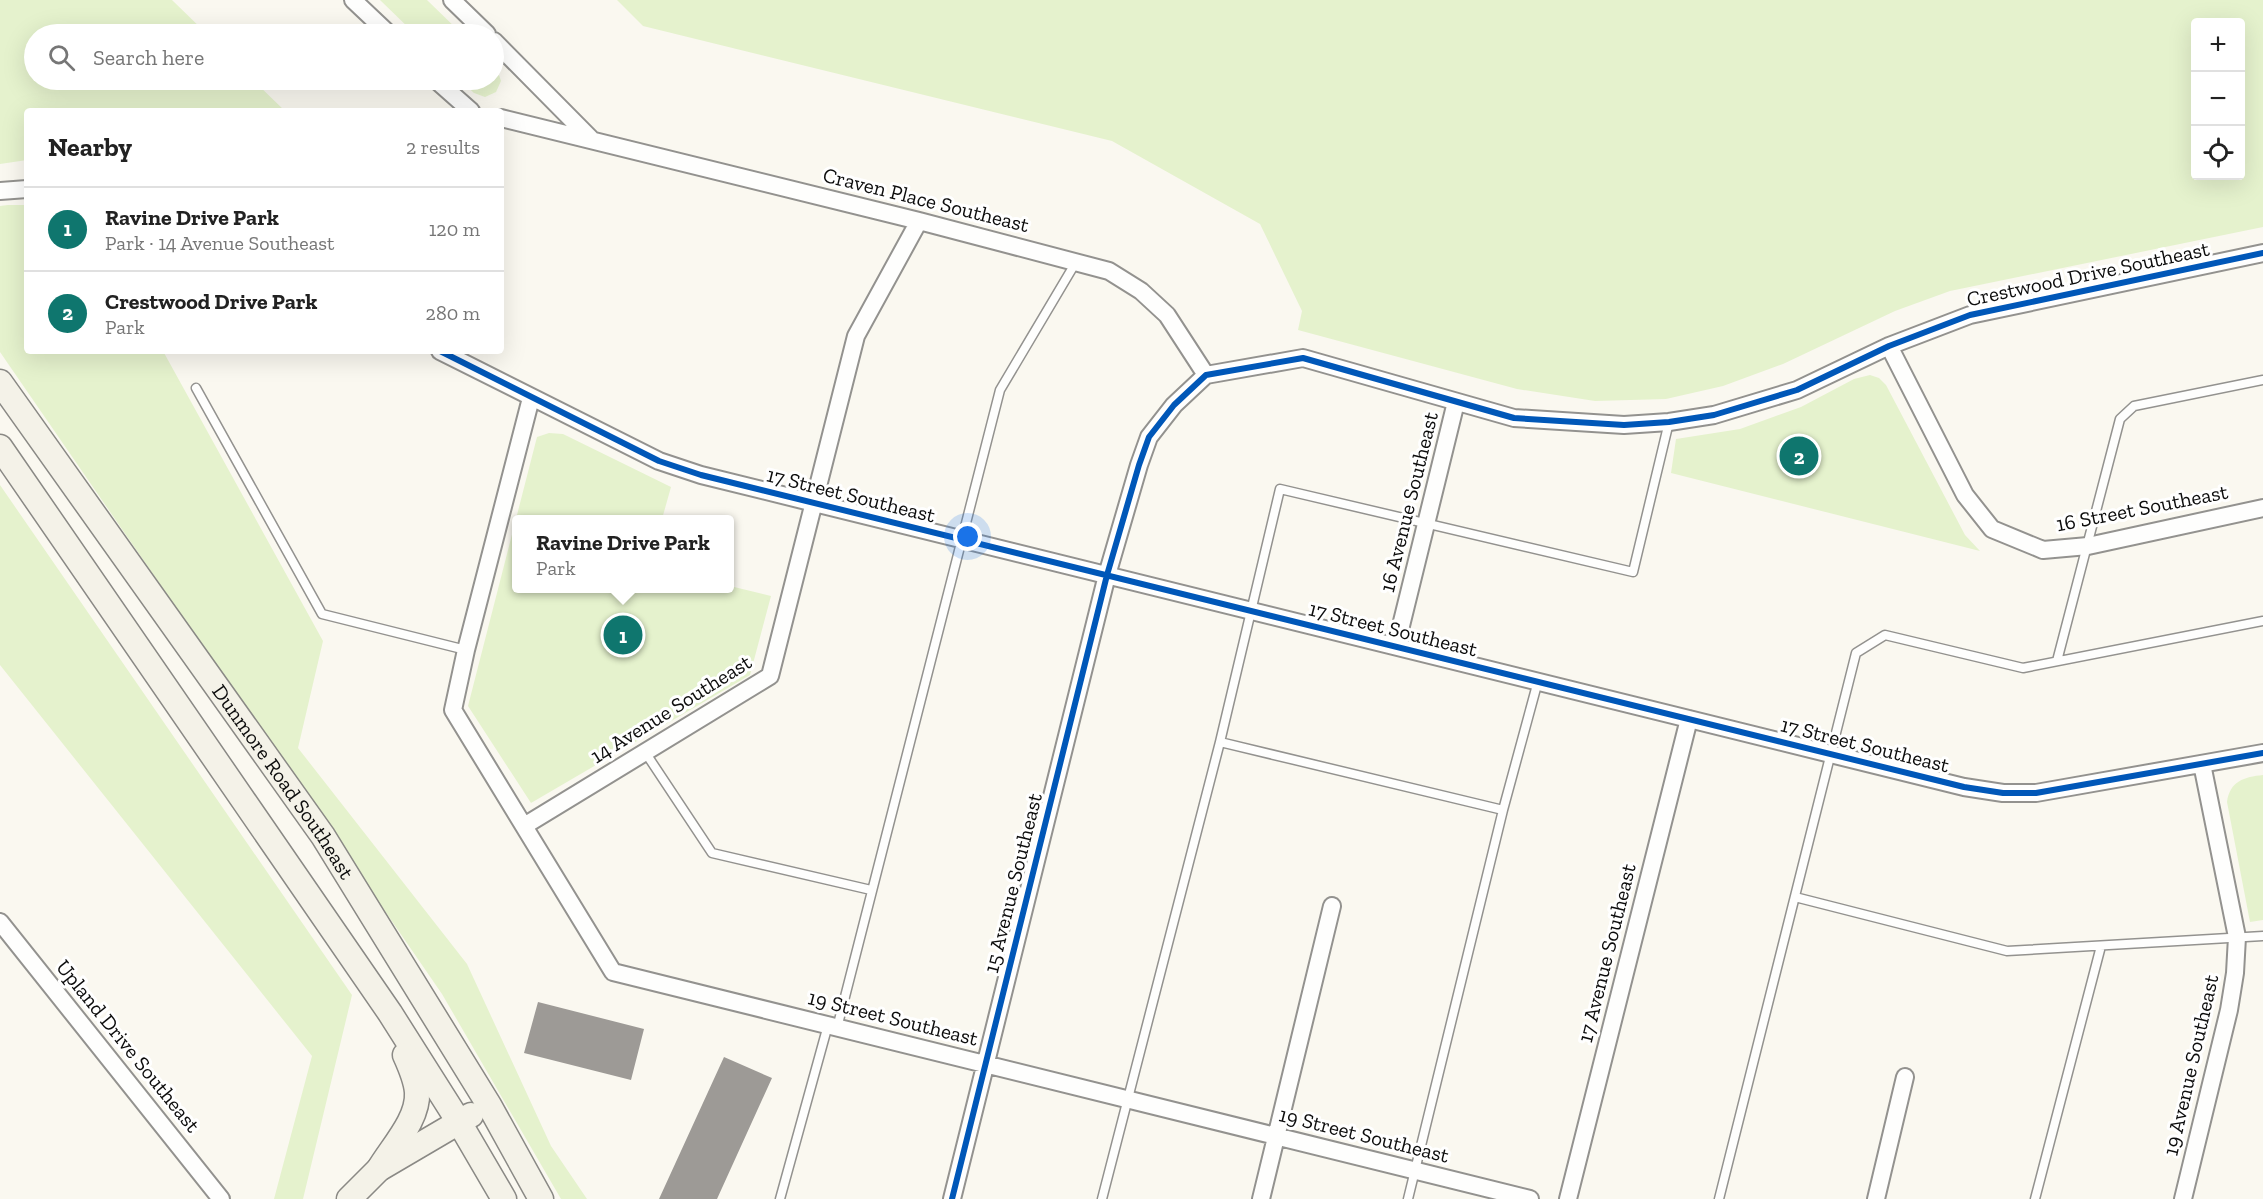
<!DOCTYPE html>
<meta charset="utf-8">
<style>
:root{--surface:#fff;--page:#f6f6f6;--text:#222;--muted:#767676;--line:#e0e0e0;--accent:#0f766e}
body{margin:0;font-family:"Zilla Slab",serif;background:var(--page);color:var(--text)}
.controls{position:absolute;right:18px;top:18px;display:grid;overflow:hidden;border-radius:6px;box-shadow:0 6px 24px #0002}
.controls button{width:54px;height:54px;display:grid;place-items:center;padding:0;border:0;border-bottom:2px solid var(--line);background:var(--surface);color:var(--text);font:30px sans-serif}
.you{position:absolute;left:968px;top:537px;width:21px;height:21px;margin:-15px;border:4px solid #fff;border-radius:50%;background:#1a73e8;box-shadow:0 0 0 9px #1a73e833}
.badge{display:grid;place-items:center;width:39px;height:39px;border-radius:50%;background:var(--accent);color:#fff;font-size:20px;font-weight:700}
.pin{position:absolute;translate:-50% -50%;border:3px solid #fff;box-shadow:0 2px 6px #0006}
.popup{position:absolute;left:512px;top:515px;width:222px;height:78px;box-sizing:border-box;display:grid;place-content:center;border-radius:6px;background:var(--surface);filter:drop-shadow(0 2px 4px #0005);font-size:20px;white-space:nowrap;color:var(--muted)}
.popup b{font-size:22px;color:var(--text)}
.popup::after{content:'';position:absolute;left:50%;top:100%;margin-left:-12px;border:12px solid transparent;border-top-color:var(--surface)}
.list{margin:0;padding:0;list-style:none}
h2{display:flex;justify-content:space-between;align-items:center;height:78px;margin:0;padding:0 24px;font-size:26px}
h2 small{font-size:20px;font-weight:400;color:var(--muted)}
.list li{display:grid;grid-template-columns:39px 1fr auto;gap:18px;align-items:center;box-sizing:border-box;height:84px;padding:0 24px;border-top:2px solid var(--line)}
.list b{display:block;font-size:22px;white-space:nowrap}
.list p{margin:0;font-size:20px;white-space:nowrap;color:var(--muted)}
.list em{font-size:20px;font-style:normal;color:var(--muted)}
.icon{flex:none;width:33px;height:33px;fill:none;stroke:currentColor;stroke-width:2;stroke-linecap:round;stroke-linejoin:round}
.map{position:relative;flex:none;width:2263px;height:1199px;overflow:hidden}
.search{position:absolute;background:var(--surface);box-shadow:0 6px 24px #0002;left:24px;top:24px;width:480px;height:66px;display:flex;align-items:center;gap:15px;box-sizing:border-box;padding:0 21px;border-radius:33px;color:var(--muted);font-size:22px}
.panel{position:absolute;background:var(--surface);box-shadow:0 6px 24px #0002;left:24px;top:108px;width:480px;height:246px;border-radius:6px}
.map>svg:first-child{display:block}
.green{fill:#e5f2cd;fill-rule:evenodd}
.building{fill:#9d9a96}
.lines{fill:none;stroke-linecap:round;stroke-linejoin:round}
.service-casing{stroke:#93928f;stroke-width:11}
.minor-casing{stroke:#93928f;stroke-width:20}
.secondary-casing{stroke:#8a8985;stroke-width:27}
.service{stroke:#fefefd;stroke-width:8}
.minor{stroke:#fefefd;stroke-width:16}
.secondary{stroke:#f4f2e8;stroke-width:24}
.cycleway-casing{stroke:#fff;stroke-width:10}
.cycleway{stroke:#0057b8;stroke-width:6}
.labels{text-anchor:middle;stroke-width:6;stroke-linejoin:round;paint-order:stroke}
.street-label{font-size:21px;fill:#0c0c0c;stroke:#fff}
</style>
<div class="map">
<svg width="2263" height="1199" viewBox="0 0 2263 1199">
<rect width="100%" height="100%" fill="#faf8f0"/>
<path class="green" d="M 0,0 L 172,0 L 207,34 L 34,34 L 34,80 L 253,80 L 285,111 L 27,111 L 27,160 L 0,164 Z
M 380,0 L 427,0 L 462,34 L 415,34 Z
M 617,0 L 2263,0 L 2263,227 L 1950,291 L 1895,311 L 1783,364 L 1723,386 L 1666,399 L 1595,401 L 1517,389 L 1298,330 L 1302,311 L 1260,224 L 1112,141 L 643,26 ZM 2196,22 L 2240,22 L 2240,176 L 2196,176 Z
M 494,66 L 497,69 L 501,81 L 496,92 L 485,97 L 474,93 L 460,80 L 494,80 Z
M 8,205 L 27,205 L 27,351 L 163,351 L 323,641 L 298,748 L 467,964 L 551,1146 L 587,1199 L 561,1199 L 442,994 L 0,352 L 0,206 Z
M 1870,375 L 1879,378 L 1886,385 L 1965,535 L 1980,551 L 1671,473 L 1676,439 L 1740,429 L 1801,407 L 1854,379 Z
M 549,433 L 563,434 L 671,487 L 662,519 L 516,520 L 516,588 L 730,588 L 730,586 L 771,596 L 750,675 L 531,803 L 468,706 L 537,437 Z
M 0,485 L 352,995 L 303,1199 L 274,1199 L 312,1056 L 0,665 Z
M 2263,775 L 2263,920 L 2250,922 L 2227,802 C 2230,781 2244,777 2263,775 Z"/>
<path class="building" d="M 538,1002 L 644,1029 L 631,1080 L 524,1053 Z
M 724,1057 L 772,1078 L 717,1199 L 659,1199 Z"/>
<g class="lines">
<g class="service-casing">
<path id="service" d="M 196,388 L 322,614 L 466,650
M 2057,661 L 2120,419 L 2134,406 L 2263,380
M 1220,742 L 1503,810
M 645,752 L 712,853 L 871,890
M 1795,897 L 2007,951 L 2263,936
M 837,1028 L 1000,390 L 1076,262
M 780,1199 L 828,1025
M 1102,1199 L 1220,742 L 1280,489 L 1633,572 L 1669,422
M 1408,1199 L 1503,810 L 1538,681
M 1719,1199 L 1856,653 L 1885,635 L 2023,668 L 2263,621
M 2035,1199 L 2101,946"/>
</g>
<g class="minor-casing">
<path id="minor" d="M 353,0 L 389,34
M 452,0 L 487,34
M 494,41 L 591,139
M 436,80 L 471,111
M 501,118 L 919,221 L 1109,271 L 1141,291 L 1167,315 L 1206,375
M 0,191 L 27,189
M 1889,346 L 1965,495 L 1992,529 L 2043,550 L 2088,546 L 2263,508
M 440,351 L 659,461 L 701,475 L 1964,787 L 2003,793 L 2036,793 L 2263,753
M 531,398 L 466,650 L 453,710 L 613,972 L 1530,1199
M 1396,646 L 1456,402
M 524,826 L 770,676 L 856,336 L 919,221
M 0,922 L 221,1199
M 952,1199 L 1107,575 L 1139,465 L 1149,437 L 1174,405 L 1206,375 L 1303,358 L 1514,418 L 1624,425 L 1669,422 L 1714,415 L 1797,390 L 1889,346 L 1970,315 L 2263,253
M 1261,1199 L 1332,906
M 1568,1199 L 1689,719
M 1876,1199 L 1905,1077
M 2183,1199 L 2229,1010 L 2235,973 L 2237,937 L 2202,764"/>
</g>
<g class="secondary-casing">
<g id="secondary">
<path id="s1" d="M 0,382 L 323,836 L 489,1105 L 541,1199"/>
<path d="M 0,447 L 390,1013 L 459,1122 L 504,1199"/>
<path d="M 379,1169 C 392,1147 419,1119 417,1092 C 416,1080 410,1066 405,1055"/>
<path d="M 349,1199 L 379,1169 L 471,1115"/>
</g>
</g>
<use href="#service" class="service"/>
<use href="#minor" class="minor"/>
<use href="#secondary" class="secondary"/>
<g class="cycleway-casing">
<path id="cycleway" d="M 440,351 L 659,461 L 701,475 L 1964,787 L 2003,793 L 2036,793 L 2263,753
M 952,1199 L 1107,575 L 1139,465 L 1149,437 L 1174,405 L 1206,375 L 1303,358 L 1514,418 L 1624,425 L 1669,422 L 1714,415 L 1797,390 L 1889,346 L 1970,315 L 2263,253"/>
</g>
<use href="#cycleway" class="cycleway"/>
</g>
<g class="labels">
<g class="street-label">
<text transform="translate(926 200) rotate(14)" y="7">Craven Place Southeast</text>
<text transform="translate(2088 274) rotate(-12)" y="7">Crestwood Drive Southeast</text>
<text transform="translate(851 495) rotate(14)" y="7">17 Street Southeast</text>
<text transform="translate(1409 502) rotate(-76)" y="7">16 Avenue Southeast</text>
<text transform="translate(2142 508) rotate(-11)" y="7">16 Street Southeast</text>
<text transform="translate(1393 629) rotate(14)" y="7">17 Street Southeast</text>
<text transform="translate(671 709) rotate(-32)" y="7">14 Avenue Southeast</text>
<text transform="translate(1865 745) rotate(14)" y="7">17 Street Southeast</text>
<text dy="7" stroke="none"><textPath href="#s1" startOffset="490">Dunmore Road Southeast</textPath></text>
<text transform="translate(1013 883) rotate(-76)" y="7">15 Avenue Southeast</text>
<text transform="translate(1607 953) rotate(-76)" y="7">17 Avenue Southeast</text>
<text transform="translate(893 1018) rotate(14)" y="7">19 Street Southeast</text>
<text transform="translate(128 1046) rotate(51)" y="7">Upland Drive Southeast</text>
<text transform="translate(2191 1065) rotate(-77)" y="7">19 Avenue Southeast</text>
<text transform="translate(1364 1135) rotate(14)" y="7">19 Street Southeast</text>
</g>
</g>
</svg>
<div class="controls">
<button>+</button>
<button>−</button>
<button><svg class="icon" aria-label="locate" viewBox="0 0 24 24"><circle cx="12" cy="12" r="6"/><path d="M12 2v4M12 18v4M2 12h4M18 12h4"/></svg></button>
</div>
<div class="you"></div>
<div class="pin badge" style="left:623px;top:635px">1</div>
<div class="popup"><b>Ravine Drive Park</b>Park</div>
<div class="pin badge" style="left:1799px;top:456px">2</div>
<div class="search"><svg class="icon" aria-label="search" viewBox="0 0 24 24"><circle cx="10" cy="10" r="6"/><path d="M15 15l6 6"/></svg>Search here</div>
<section class="panel">
<h2>Nearby<small>2 results</small></h2>
<ul class="list">
<li><span class="badge">1</span><div><b>Ravine Drive Park</b><p>Park · 14 Avenue Southeast</p></div><em>120 m</em></li>
<li><span class="badge">2</span><div><b>Crestwood Drive Park</b><p>Park</p></div><em>280 m</em></li>
</ul>
</section>
</div>
